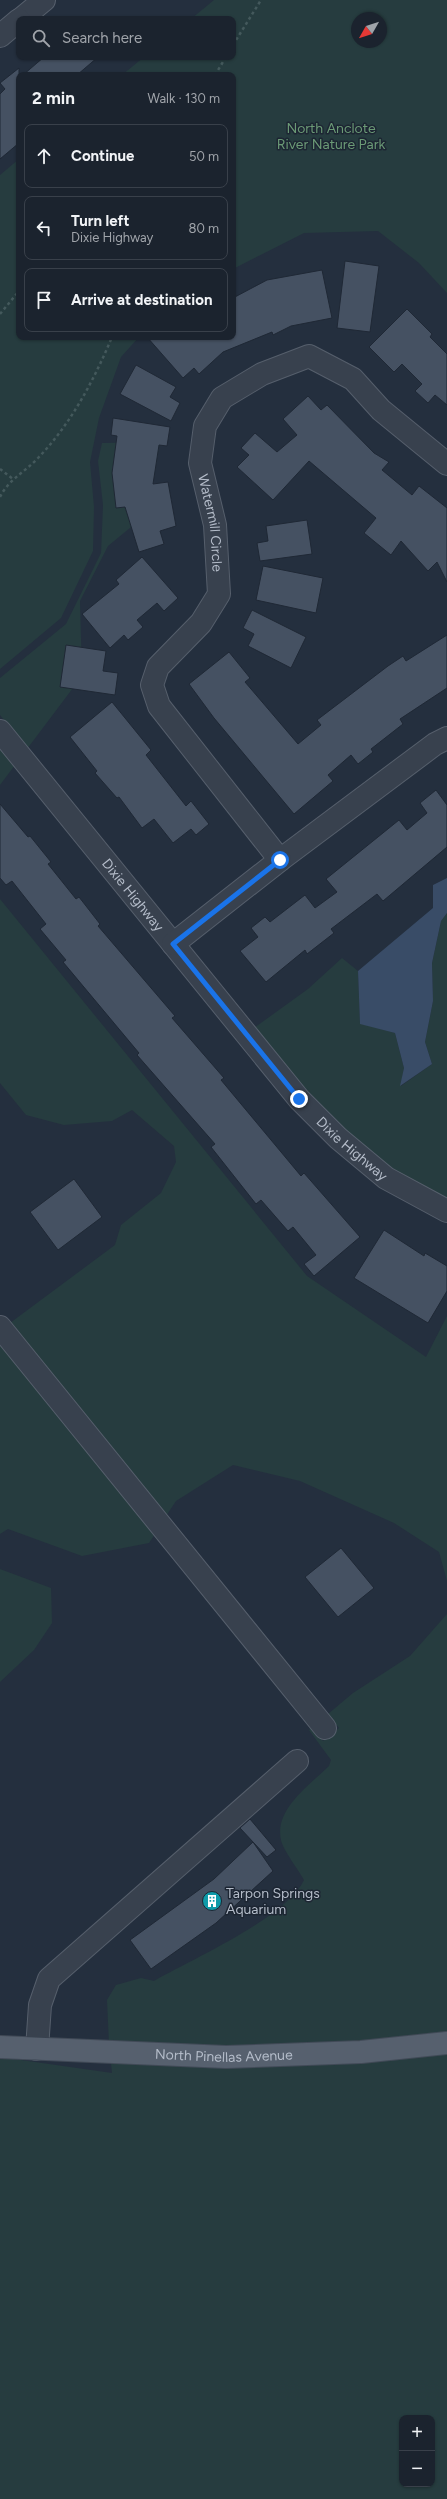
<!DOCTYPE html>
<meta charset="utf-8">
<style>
:root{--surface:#1b232e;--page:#242b36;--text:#f1f3f6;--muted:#a0a4aa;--line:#39404a}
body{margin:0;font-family:Figtree,sans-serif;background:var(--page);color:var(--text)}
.controls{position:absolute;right:12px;bottom:12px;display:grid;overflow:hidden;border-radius:8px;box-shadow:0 1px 3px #0004}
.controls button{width:36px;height:36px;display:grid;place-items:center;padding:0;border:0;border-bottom:1px solid var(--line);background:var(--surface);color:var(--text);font:20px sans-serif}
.compass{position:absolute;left:351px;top:12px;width:36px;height:36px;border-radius:50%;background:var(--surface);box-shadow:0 1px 3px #0004;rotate:231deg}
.stop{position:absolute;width:12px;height:12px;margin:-9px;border:3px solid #1a73e8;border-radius:50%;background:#fff}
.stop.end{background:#1a73e8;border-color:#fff;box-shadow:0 1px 4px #0008}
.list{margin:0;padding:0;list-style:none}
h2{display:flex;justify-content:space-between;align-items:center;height:52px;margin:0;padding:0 16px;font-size:17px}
h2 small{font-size:13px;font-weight:400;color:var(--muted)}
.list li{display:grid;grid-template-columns:26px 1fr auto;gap:12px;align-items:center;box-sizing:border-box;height:64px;margin:0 8px 8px;padding:0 8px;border:1px solid var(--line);border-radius:8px}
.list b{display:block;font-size:15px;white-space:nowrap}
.list p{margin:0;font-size:13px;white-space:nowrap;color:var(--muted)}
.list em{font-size:13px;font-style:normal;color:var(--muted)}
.icon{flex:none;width:22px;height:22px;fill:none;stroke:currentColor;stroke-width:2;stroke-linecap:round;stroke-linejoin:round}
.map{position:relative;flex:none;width:447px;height:2499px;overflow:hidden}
.search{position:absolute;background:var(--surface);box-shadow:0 1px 3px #0004;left:16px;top:16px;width:220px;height:44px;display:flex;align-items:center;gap:10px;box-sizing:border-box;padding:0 14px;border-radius:8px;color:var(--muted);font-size:15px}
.panel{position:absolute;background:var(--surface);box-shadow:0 1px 3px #0004;left:16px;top:72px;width:220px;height:268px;border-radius:8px}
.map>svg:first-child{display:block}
.green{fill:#263c3f;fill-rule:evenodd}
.water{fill:#394c67}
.building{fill:#455162;stroke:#1f2835}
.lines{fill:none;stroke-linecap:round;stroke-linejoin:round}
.minor-casing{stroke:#565f6c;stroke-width:24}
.major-casing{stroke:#414a57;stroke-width:24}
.path{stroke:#44595c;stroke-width:2.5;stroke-dasharray:3 3;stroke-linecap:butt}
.minor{stroke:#38414e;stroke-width:22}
.major{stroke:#56606e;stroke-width:22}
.route{stroke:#1a73e8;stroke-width:5}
.labels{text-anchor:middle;stroke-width:3;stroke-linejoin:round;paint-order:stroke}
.park-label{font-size:14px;fill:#6b9a76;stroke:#1d2633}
.street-label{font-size:14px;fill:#b4bcc9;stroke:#1d2633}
.poi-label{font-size:14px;fill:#b4bcc9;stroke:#1d2633;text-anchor:start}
</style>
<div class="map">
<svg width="447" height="2499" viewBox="0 0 447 2499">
<rect width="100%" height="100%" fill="#242f3e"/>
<path class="green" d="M 214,0 L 447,0 L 447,293 L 419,263 L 378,231 L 304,233 L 233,269 L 233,75 L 122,75 L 144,57 L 233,57 L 233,19 L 191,19 ZM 357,18 L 381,18 L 381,42 L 357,42 Z
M 19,159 L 19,337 L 139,337 L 121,357 L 99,418 L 90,462 L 94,507 L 93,551 L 61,618 L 0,669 L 0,175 Z
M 160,442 L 147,514 L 108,546 L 80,601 L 82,676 L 27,749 L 0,715 L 0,678 L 66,624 L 101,553 L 103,505 L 98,461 L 102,443 Z
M 0,747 L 15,765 L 0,785 Z
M 0,899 L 307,1276 L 426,1357 L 447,1316 L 447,1581 L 439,1552 L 394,1523 L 300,1481 L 233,1465 L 176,1501 L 166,1516 L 10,1323 L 115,1245 L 121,1225 L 161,1193 L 176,1162 L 174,1146 L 132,1110 L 112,1121 L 64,1125 L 26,1115 L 0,1083 Z
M 447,913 L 447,1200 C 428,1189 407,1179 389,1166 C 336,1127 295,1078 254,1028 L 308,989 L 342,958 L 358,971 L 360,1023 L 395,1033 L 404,1068 L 401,1086 L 432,1064 L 425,1042 L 433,1001 L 432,963 L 441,921 Z
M 0,1343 L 155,1534 L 149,1543 L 82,1556 L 8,1529 L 0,1534 Z
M 0,1569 L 51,1588 L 52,1623 L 34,1650 L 0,1682 Z
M 447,1614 L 447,2034 L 362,2042 L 227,2047 L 109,2044 L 107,2000 L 116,1985 L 141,1978 L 154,1981 C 193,1959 287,1917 304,1880 C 298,1869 283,1850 281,1840 C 274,1809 310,1785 329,1766 L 331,1760 L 309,1730 L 312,1727 L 323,1741 L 339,1728 L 328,1714 L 353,1693 L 410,1656 Z
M 447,2052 L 447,2499 L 0,2499 L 0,2057 L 112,2073 L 111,2063 ZM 402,2418 L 432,2418 L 432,2484 L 402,2484 Z"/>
<path class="water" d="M 447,878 L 447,913 L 441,921 L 432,963 L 433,1001 L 425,1042 L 432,1064 L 400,1086 L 404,1068 L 395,1033 L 360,1024 L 358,971 L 433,908 L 433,885 Z"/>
<path class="building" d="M 44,57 L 98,57 L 77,75 L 23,75 Z
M 19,68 L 19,143 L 0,159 L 0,94 L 5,89 L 0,83 Z
M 345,261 L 379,266 L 370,332 L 337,328 Z
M 322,270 L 332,318 L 291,326 L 273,335 L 272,332 L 223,352 L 199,374 L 194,368 L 183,378 L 147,337 L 233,337 L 233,298 L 267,280 Z
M 407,309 L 432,334 L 430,337 L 447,354 L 447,405 L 435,395 L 428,403 L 415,391 L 422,384 L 402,364 L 394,372 L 369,347 Z
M 136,365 L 176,387 L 170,397 L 180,403 L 171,421 L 120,394 Z
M 308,396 L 321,410 L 327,405 L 374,453 L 389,462 L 382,470 L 412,495 L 419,486 L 447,508 L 447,582 L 437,562 L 428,571 L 401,541 L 391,555 L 364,533 L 376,518 L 309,461 L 273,500 L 237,467 L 249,455 L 241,448 L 255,433 L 277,452 L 297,435 L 283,419 Z
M 113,418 L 170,427 L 167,446 L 159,445 L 153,484 L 168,482 L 176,526 L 160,531 L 164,544 L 139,552 L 125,507 L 116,508 L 112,473 L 117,436 L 111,435 Z
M 307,520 L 312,554 L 260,561 L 257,543 L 268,541 L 266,526 Z
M 142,557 L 178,598 L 164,611 L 157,603 L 137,620 L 143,627 L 128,640 L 124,635 L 110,648 L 82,614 L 119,584 L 116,580 Z
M 263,566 L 323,578 L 316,613 L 256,600 Z
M 252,610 L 306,637 L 291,668 L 248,646 L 254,634 L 243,628 Z
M 447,635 L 447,688 L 400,719 L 403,724 L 371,749 L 373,752 L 358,764 L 351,755 L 328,775 L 333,781 L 294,814 L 214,718 L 189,684 L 229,652 L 250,678 L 245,682 L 298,744 L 321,725 L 317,720 L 388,666 L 403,656 L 406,661 Z
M 66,645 L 106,651 L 103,671 L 118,673 L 115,695 L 60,687 Z
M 112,702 L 151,750 L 146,755 L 186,806 L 191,801 L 209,824 L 196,835 L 191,829 L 173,843 L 154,819 L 142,828 L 119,797 L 117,798 L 95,773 L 97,771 L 70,737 Z
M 436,790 L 447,805 L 447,847 L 383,901 L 377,894 L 331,929 L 334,933 L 307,954 L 305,950 L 266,982 L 240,951 L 258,937 L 251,928 L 265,917 L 270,922 L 305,895 L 315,908 L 337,892 L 326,879 L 399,820 L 407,830 L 427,813 L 420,803 Z
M 0,804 L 28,837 L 30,836 L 51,862 L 48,864 L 76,899 L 79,897 L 100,924 L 98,926 L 175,1016 L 172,1018 L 224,1078 L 221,1080 L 301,1176 L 304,1173 L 360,1237 L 314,1276 L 304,1264 L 316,1255 L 293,1227 L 288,1231 L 261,1200 L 256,1204 L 211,1147 L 215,1144 L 137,1055 L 139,1053 L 63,962 L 66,960 L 40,929 L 46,924 L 12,881 L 6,885 L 0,878 Z
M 74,1179 L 102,1217 L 58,1250 L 30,1212 Z
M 384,1230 L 424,1256 L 425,1253 L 447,1266 L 447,1291 L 428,1323 L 354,1278 Z
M 341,1548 L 374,1588 L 338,1617 L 305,1577 Z
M 250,1819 L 276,1850 L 267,1857 L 240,1828 Z
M 253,1842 L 273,1871 L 216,1923 L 151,1969 L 130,1940 L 214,1879 Z"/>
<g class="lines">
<g class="minor-casing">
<g id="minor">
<path d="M 21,19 L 44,0"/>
<path d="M 0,36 L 19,20"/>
<path id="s1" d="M 447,464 L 381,410 L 353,379 L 309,356 L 262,374 L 222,398 L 205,426 L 200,463 L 215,525 L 219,594 L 201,623 L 158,667 L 152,685 L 159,706 L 280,860 L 435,744 L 447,738"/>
<path id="s2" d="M 0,731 L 299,1099 L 338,1138 L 386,1178 L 447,1211"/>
<path d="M 173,944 L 280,860"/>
<path d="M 0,1327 L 325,1728"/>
<path d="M 37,2049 L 40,2005 L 49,1979 L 297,1761"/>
</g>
</g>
<g class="major-casing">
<g id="major">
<path id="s3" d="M 0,2047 L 226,2057 L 361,2052 L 447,2043"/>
</g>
</g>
<path class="path" d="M 233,45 L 261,0
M 215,75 L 226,57
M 0,314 L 19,291
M 0,469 L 13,479
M 0,497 C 9,479 25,472 38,458 C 71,424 94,380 112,337"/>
<use href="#minor" class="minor"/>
<use href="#major" class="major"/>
</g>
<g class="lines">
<path class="route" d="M 280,860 L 173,944 L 299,1099"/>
</g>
<defs>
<g id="building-disc" transform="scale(1)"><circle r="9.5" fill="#0f9aa8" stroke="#1d2633"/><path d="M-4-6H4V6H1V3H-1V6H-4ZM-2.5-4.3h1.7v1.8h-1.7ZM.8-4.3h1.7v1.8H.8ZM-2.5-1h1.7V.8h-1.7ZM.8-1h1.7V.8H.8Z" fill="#fff"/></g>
</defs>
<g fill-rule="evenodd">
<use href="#building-disc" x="212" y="1901"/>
</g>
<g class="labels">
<g class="park-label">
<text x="331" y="133">North Anclote<tspan x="331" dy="16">River Nature Park</tspan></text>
</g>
<g class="street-label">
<text dy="5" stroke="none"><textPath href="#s1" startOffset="405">Watermill Circle</textPath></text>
<text dy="5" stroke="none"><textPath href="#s2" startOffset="211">Dixie Highway</textPath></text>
<text dy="5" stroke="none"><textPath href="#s2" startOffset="547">Dixie Highway</textPath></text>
<text dy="5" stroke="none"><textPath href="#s3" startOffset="224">North Pinellas Avenue</textPath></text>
</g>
<g class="poi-label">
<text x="226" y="1898">Tarpon Springs<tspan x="226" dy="16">Aquarium</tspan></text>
</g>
</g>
</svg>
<div class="controls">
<button>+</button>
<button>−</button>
</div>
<svg class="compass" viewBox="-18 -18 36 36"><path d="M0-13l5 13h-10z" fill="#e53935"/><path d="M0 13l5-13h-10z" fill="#a0a4aa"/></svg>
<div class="stop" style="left:280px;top:860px"></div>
<div class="stop end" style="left:299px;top:1099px"></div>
<div class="search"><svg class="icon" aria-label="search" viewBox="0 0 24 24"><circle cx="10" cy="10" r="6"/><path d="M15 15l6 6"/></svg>Search here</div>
<section class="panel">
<h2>2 min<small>Walk · 130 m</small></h2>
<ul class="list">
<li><svg class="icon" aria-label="ahead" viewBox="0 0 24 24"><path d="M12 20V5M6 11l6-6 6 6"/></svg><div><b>Continue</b></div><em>50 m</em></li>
<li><svg class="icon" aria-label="left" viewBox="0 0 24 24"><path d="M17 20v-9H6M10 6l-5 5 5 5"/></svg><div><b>Turn left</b><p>Dixie Highway</p></div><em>80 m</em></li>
<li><svg class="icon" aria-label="arrive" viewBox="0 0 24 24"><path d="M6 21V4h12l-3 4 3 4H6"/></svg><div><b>Arrive at destination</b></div></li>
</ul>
</section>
</div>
